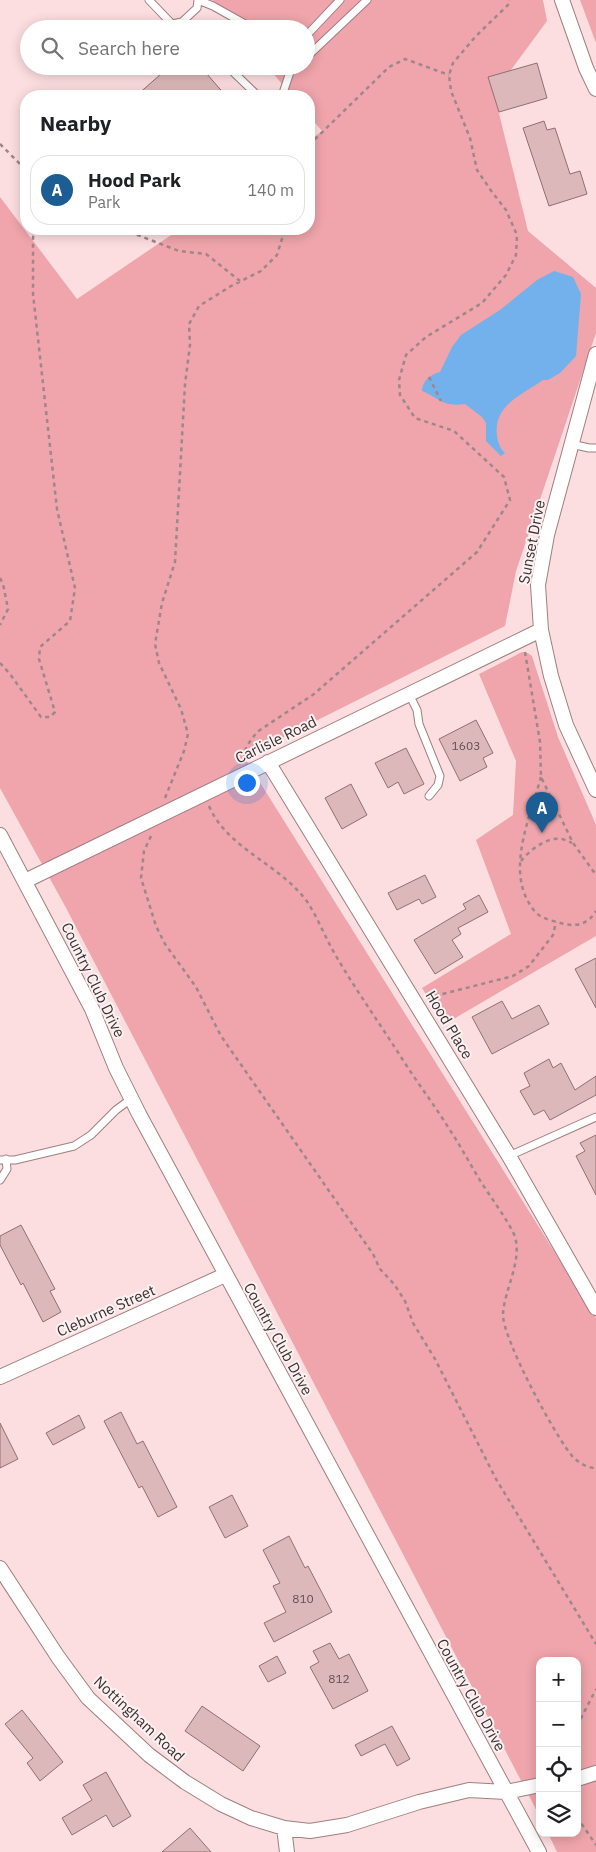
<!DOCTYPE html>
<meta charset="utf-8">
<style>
:root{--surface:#fff;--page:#f2f2f2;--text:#202124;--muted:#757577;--line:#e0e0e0;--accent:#1c5e93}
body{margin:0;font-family:"IBM Plex Sans",sans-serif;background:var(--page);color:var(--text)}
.controls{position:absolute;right:15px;bottom:15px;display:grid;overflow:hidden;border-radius:10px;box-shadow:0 2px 12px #0003}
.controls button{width:45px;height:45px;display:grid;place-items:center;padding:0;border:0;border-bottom:1px solid var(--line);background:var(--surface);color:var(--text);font:25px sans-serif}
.you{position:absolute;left:246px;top:782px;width:18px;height:18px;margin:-12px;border:4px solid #fff;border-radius:50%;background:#1a73e8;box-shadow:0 0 0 8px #1a73e833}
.badge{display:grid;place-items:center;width:32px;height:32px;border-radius:50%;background:var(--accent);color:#fff;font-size:16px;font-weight:700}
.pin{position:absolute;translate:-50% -41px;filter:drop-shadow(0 1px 2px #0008)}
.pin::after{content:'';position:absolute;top:26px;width:18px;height:15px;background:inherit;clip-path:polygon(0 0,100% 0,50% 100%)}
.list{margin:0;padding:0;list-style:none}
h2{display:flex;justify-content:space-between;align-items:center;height:65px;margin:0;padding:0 20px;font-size:21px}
h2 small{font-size:16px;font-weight:400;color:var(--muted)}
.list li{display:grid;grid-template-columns:32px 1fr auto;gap:15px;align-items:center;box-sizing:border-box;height:70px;margin:0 10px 10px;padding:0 10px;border:1px solid var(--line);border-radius:20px}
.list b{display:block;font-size:19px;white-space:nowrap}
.list p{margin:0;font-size:16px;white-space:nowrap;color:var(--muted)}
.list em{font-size:16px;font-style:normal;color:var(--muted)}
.icon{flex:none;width:28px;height:28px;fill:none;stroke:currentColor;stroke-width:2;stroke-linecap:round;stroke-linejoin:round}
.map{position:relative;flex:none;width:596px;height:1852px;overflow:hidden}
.search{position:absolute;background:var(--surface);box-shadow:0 2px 12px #0003;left:20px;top:20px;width:295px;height:55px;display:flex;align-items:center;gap:12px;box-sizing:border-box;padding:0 18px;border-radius:28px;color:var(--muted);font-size:19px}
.panel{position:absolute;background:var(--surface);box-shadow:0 2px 12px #0003;left:20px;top:90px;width:295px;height:145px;border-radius:20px}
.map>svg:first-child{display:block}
.green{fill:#efa5ab}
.water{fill:#72b1eb}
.building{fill:#ddb8ba;stroke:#916f71}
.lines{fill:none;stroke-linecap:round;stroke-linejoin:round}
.lane-casing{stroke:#a07e80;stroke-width:9}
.street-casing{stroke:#a07e80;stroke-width:16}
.path{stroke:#9e8789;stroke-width:2.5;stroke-dasharray:4 4;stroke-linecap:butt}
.lane{stroke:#fff;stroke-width:7}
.street{stroke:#fff;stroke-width:14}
.labels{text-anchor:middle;stroke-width:4;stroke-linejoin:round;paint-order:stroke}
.number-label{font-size:12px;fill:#655052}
.street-label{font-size:15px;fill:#3d2e2f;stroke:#faf2f2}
</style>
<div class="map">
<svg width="596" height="1852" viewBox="0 0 596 1852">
<rect width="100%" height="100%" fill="#fddee0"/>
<path class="green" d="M 212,0 L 543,0 L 547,21 L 494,93 L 528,231 L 596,288 L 596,333 L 516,571 L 505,626 L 244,757 L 596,1318 L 596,1852 L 557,1852 L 548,1833 L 577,1833 L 577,1661 L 540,1661 L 540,1817 L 65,906 L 0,788 L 0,197 L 77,299 L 180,229 L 309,229 L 309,141 L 322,131 L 309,116 L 309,96 L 292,96 L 267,66 L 306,66 L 306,29 L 236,29 Z
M 580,0 L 596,0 L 596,43 Z
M 522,652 L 528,653 L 532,656 L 558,737 L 596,825 L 596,936 L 445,1024 L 422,988 L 511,934 L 476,840 L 513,815 L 516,761 L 479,674 Z"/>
<path class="water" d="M 554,271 L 573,277 L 581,294 L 576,356 L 560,373 L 548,380 L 543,380 C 522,395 493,405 497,436 C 498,442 500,449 505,453 L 501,456 L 486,441 L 486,423 L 482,417 L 465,404 C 442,407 441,399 422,391 C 422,381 431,374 440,372 L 452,347 L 461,335 L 500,310 L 537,280 Z"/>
<path class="building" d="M 537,63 L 547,98 L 499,112 L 488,77 Z
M 170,66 L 200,66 L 226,96 L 136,96 Z
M 544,121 L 547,130 L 555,128 L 570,174 L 580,171 L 587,194 L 549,206 L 523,128 Z
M 476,720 L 493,753 L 483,758 L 487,767 L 460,781 L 439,739 Z
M 406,748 L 424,784 L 404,794 L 398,782 L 388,788 L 375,763 Z
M 351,784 L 367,815 L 342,829 L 325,798 Z
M 425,875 L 436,897 L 422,904 L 419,899 L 397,910 L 388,893 Z
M 479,895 L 488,912 L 458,928 L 461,934 L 452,940 L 463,957 L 435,974 L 414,940 L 466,909 L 463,904 Z
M 596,958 L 596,1008 L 575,969 Z
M 502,1001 L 512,1019 L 539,1005 L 549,1024 L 492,1054 L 472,1017 Z
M 549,1059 L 553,1068 L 561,1063 L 575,1090 L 596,1076 L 596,1095 L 550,1120 L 544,1110 L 534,1115 L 520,1091 L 530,1086 L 524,1073 Z
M 596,1135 L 596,1195 L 576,1156 L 585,1151 L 580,1143 Z
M 21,1225 L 55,1289 L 50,1291 L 61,1312 L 43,1322 L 23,1283 L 21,1285 L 0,1245 L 0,1236 Z
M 121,1412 L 137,1444 L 143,1441 L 177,1507 L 158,1517 L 142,1486 L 139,1488 L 104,1421 Z
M 79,1415 L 85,1428 L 53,1445 L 46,1433 Z
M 0,1423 L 18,1459 L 0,1468 Z
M 232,1495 L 248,1526 L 225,1538 L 209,1507 Z
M 289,1536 L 305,1568 L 308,1566 L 332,1612 L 274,1642 L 264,1623 L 286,1612 L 273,1586 L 280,1583 L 263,1550 Z
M 330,1643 L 339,1659 L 349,1654 L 368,1691 L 333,1709 L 310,1667 L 319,1662 L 313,1651 Z
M 277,1656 L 286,1673 L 268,1682 L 259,1666 Z
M 202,1706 L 260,1746 L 243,1771 L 185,1731 Z
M 22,1710 L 63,1762 L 40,1781 L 27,1763 L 33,1758 L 5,1724 Z
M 392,1726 L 410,1759 L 397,1766 L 385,1744 L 361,1756 L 355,1745 Z
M 106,1772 L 131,1816 L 113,1827 L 106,1815 L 72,1835 L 62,1818 L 92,1800 L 83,1785 Z
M 190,1828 L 211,1852 L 162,1852 Z"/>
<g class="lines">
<g class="lane-casing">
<path id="lane" d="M 149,0 L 172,24 L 182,22 L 197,8 L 198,0
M 198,0 L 213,6 L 254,29
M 182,22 L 189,29
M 306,36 L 340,0
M 306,54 L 310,54 L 367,0
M 227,66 L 258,96
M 282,96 L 292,66
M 571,444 L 589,448 L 596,448
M 409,694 L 417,710 L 419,724 L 440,776 L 438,785 L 429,796
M 509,1156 L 596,1117
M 0,1160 L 15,1160 L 74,1146 L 91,1135 L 116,1110 L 131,1099
M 0,1180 L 7,1169 L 6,1159"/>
</g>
<g class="street-casing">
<path id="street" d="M 562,0 L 586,68 L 596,89
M 596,354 L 547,535 L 538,585 L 541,630 L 551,676 L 566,725 L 596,790
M 268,762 L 509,1156 L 596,1308
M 0,835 L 92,1009 L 116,1068 L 139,1114 L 539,1852
M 25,881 L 541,630
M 0,1377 L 225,1275
M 0,1568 L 58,1657 L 88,1698 L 149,1755 L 185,1782 L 221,1804 L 251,1818 L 284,1828 L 310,1831 L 347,1825 L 419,1802 L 469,1790 L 506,1792 L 540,1785
M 577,1779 L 596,1773
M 284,1828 L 287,1852"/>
</g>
<path class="path" d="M 0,144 L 26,170
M 309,145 L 389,67 L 405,59 L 449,75
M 122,229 L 179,251 L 206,254 L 240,281
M 429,377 L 441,401
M 0,578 L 3,584 L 8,609 L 0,625
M 525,652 L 540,742 L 541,777 L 573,843 L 596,875
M 0,663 L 10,674 L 41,717 L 50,717 L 55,712 L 39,659 L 40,647 L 70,621 L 75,588 L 57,509 L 33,294 L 33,237 L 37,229
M 245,759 L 246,747 L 257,732 L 314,694 L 477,552 L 510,500 L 504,477 L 454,431 L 415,418 L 400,395 L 399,380 L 406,355 L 426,337 L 482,303 L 506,275 L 516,255 L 517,235 L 506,210 L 492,192 L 477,170 L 470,138 L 451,91 L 449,75 L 453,63 L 476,36 L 509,4 L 509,0
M 541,777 C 531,814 507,867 529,903 C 532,908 536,914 542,917 C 548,920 557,922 564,924 C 578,927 589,923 596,911
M 165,798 L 184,751 L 188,734 L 181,709 L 159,663 L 155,644 L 162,603 L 175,562 L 185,384 L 190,345 L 189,324 L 199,306 L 231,286 L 261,271 L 277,255 L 285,229
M 209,806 C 228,850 281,864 308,903 C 317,917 324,934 332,949 C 353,986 378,1021 401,1057 C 416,1081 433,1103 448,1127 C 460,1145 470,1164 481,1182 C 492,1199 504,1215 513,1232 C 525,1256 504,1290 503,1314 C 502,1338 556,1438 573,1457 C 579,1463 586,1467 594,1468 L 596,1465
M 151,836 L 144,851 L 141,878 L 156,926 L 165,944 L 196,987 L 221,1036 L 373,1254 L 380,1269 L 394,1284 L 405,1301 L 413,1323 L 435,1359 L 496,1479 L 596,1644
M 521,861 C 529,851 546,837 560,839 C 564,839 568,841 572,843
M 427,998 L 513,976 L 529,966 L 553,935 L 556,922
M 577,1726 L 596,1689
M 577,1817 L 596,1845"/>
<use href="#lane" class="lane"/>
<use href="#street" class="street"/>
</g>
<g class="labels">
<g class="number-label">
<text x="466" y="750">1603</text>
<text x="303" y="1603">810</text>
<text x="339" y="1683">812</text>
</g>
<g class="street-label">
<text transform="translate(532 542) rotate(-79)" y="5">Sunset Drive</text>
<text transform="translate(276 740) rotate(-26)" y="5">Carlisle Road</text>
<text transform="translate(93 980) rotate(64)" y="5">Country Club Drive</text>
<text transform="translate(449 1025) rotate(59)" y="5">Hood Place</text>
<text transform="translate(106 1311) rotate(-24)" y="5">Cleburne Street</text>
<text transform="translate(278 1339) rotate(61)" y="5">Country Club Drive</text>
<text transform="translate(471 1695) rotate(61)" y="5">Country Club Drive</text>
<text transform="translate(139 1719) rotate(43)" y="5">Nottingham Road</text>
</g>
</g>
</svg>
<div class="controls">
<button>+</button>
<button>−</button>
<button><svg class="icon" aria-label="locate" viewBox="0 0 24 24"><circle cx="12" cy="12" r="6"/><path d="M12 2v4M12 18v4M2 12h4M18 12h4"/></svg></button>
<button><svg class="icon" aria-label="layers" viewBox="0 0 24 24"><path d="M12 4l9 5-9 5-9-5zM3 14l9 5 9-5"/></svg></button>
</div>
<div class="you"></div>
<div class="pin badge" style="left:542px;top:833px">A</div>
<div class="search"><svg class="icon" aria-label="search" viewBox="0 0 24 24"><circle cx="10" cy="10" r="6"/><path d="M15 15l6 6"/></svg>Search here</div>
<section class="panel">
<h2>Nearby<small></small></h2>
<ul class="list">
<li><span class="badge">A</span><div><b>Hood Park</b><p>Park</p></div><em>140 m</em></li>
</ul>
</section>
</div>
